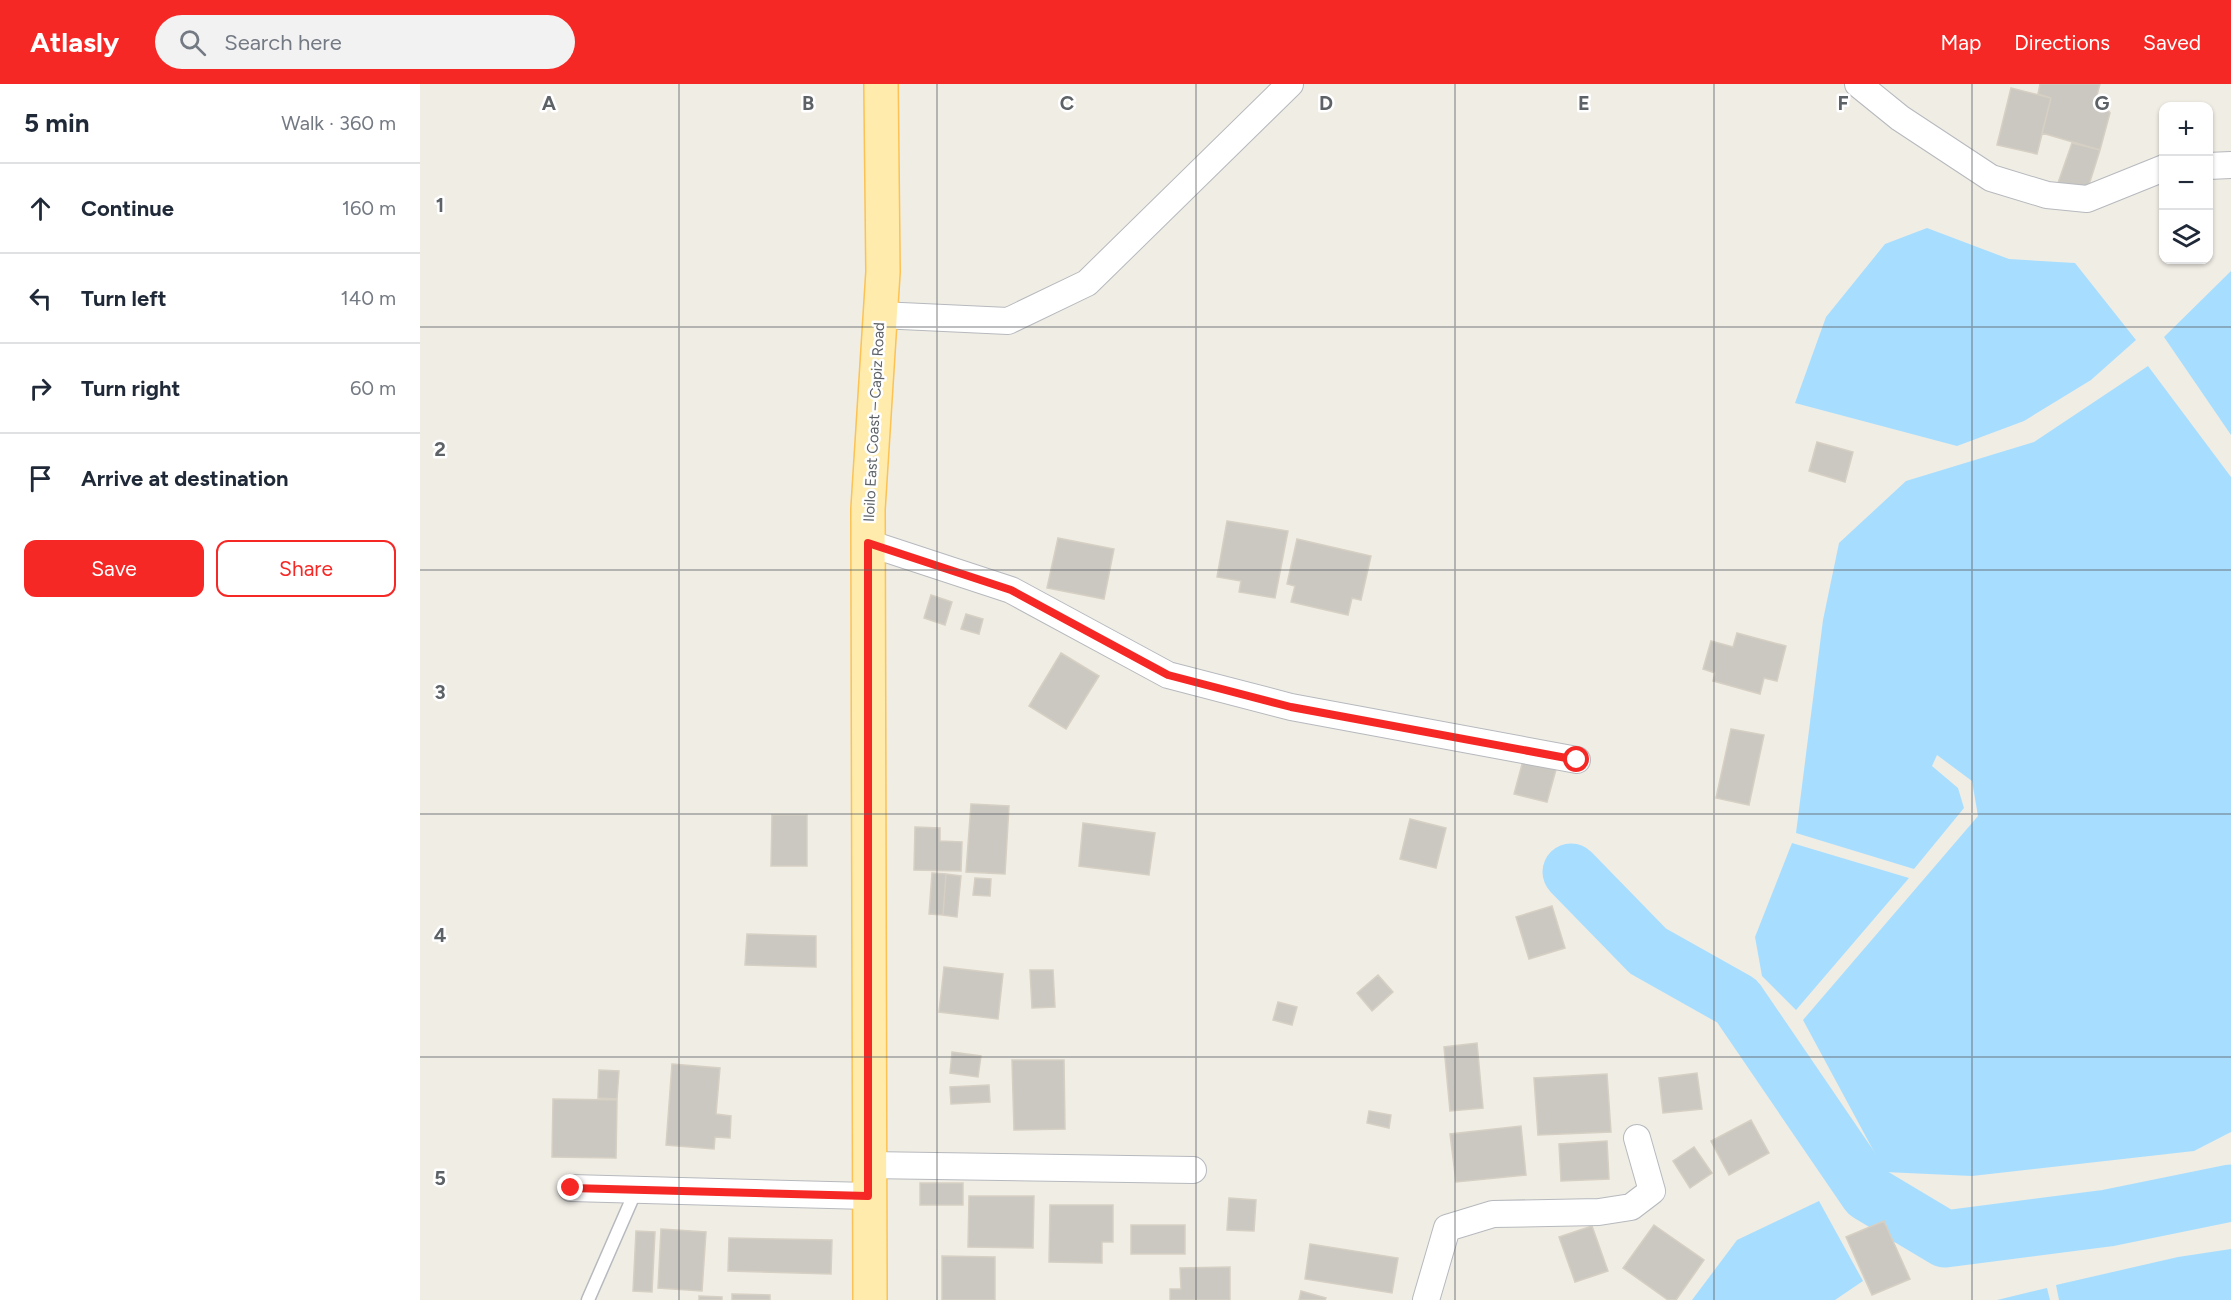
<!DOCTYPE html>
<meta charset="utf-8">
<style>
:root{--surface:#fff;--page:#f2f2f3;--text:#1f2937;--muted:#747a83;--line:#e0e1e3;--accent:#f62825}
body{margin:0;font-family:Figtree,sans-serif;background:var(--page);color:var(--text)}
.controls{position:absolute;right:18px;top:18px;display:grid;overflow:hidden;border-radius:12px;box-shadow:0 2px 4px #0004}
.controls button{width:54px;height:54px;display:grid;place-items:center;padding:0;border:0;border-bottom:2px solid var(--line);background:var(--surface);color:var(--text);font:30px sans-serif}
.stop{position:absolute;width:18px;height:18px;margin:-14px;border:4px solid #f62825;border-radius:50%;background:#fff}
.stop.end{background:#f62825;border-color:#fff;box-shadow:0 2px 6px #0008}
.list{margin:0;padding:0;list-style:none}
h2{display:flex;justify-content:space-between;align-items:center;height:78px;margin:0;padding:0 24px;font-size:26px}
h2 small{font-size:20px;font-weight:400;color:var(--muted)}
.list li{display:grid;grid-template-columns:39px 1fr auto;gap:18px;align-items:center;box-sizing:border-box;height:90px;padding:0 24px;border-top:2px solid var(--line)}
.list b{display:block;font-size:22px;white-space:nowrap}
.list em{font-size:20px;font-style:normal;color:var(--muted)}
.actions{display:flex;gap:12px;padding:18px 24px}
.actions a{flex:1;padding:14px 0;border:2px solid var(--accent);border-radius:12px;text-align:center;font-size:21px;color:var(--accent)}
.actions .main{background:var(--accent);color:#fff}
.icon{flex:none;width:33px;height:33px;fill:none;stroke:currentColor;stroke-width:2;stroke-linecap:round;stroke-linejoin:round}
.map{position:relative;flex:none;width:1811px;height:1216px;overflow:hidden}
header{display:flex;align-items:center;gap:36px;box-sizing:border-box;height:84px;padding:0 30px;background:var(--accent);color:#fff}
header strong{font-size:28px}
nav{display:flex;gap:33px;margin-inline-start:auto;font-size:21px}
.search{width:420px;height:54px;background:var(--page);display:flex;align-items:center;gap:15px;box-sizing:border-box;padding:0 21px;border-radius:33px;color:var(--muted);font-size:22px}
main{display:flex}
aside{flex:1;background:var(--surface)}
.map>svg:first-child{display:block}
.water{fill:#a7deff}
.lines{fill:none;stroke-linecap:round;stroke-linejoin:round}
.river{stroke:#a7deff;stroke-width:57}
.building{fill:#cbc8c2;stroke:#d6cfc3;stroke-width:1.5}
.lane-casing{stroke:#b6b9bd;stroke-width:15}
.street-casing{stroke:#b6b9bd;stroke-width:28}
.primary-casing{stroke:#fcc253;stroke-width:36}
.lane{stroke:#fff;stroke-width:12}
.street{stroke:#fff;stroke-width:26}
.primary{stroke:#ffecac;stroke-width:33}
.route{stroke:#f62825;stroke-width:8}
.grid{fill:none;stroke:#5d6267;stroke-width:1.5;stroke-opacity:0.55}
.labels{text-anchor:middle;stroke-width:5;stroke-linejoin:round;paint-order:stroke}
.street-label{font-size:15px;fill:#5d6267;stroke:#fff}
.grid-label{font-size:20px;text-anchor:middle;font-weight:bold;fill:#5d6267;stroke:#fff;stroke-width:5;stroke-linejoin:round;paint-order:stroke}
</style>
<header>
<strong>Atlasly</strong>
<div class="search"><svg class="icon" aria-label="search" viewBox="0 0 24 24"><circle cx="10" cy="10" r="6"/><path d="M15 15l6 6"/></svg>Search here</div>
<nav><a>Map</a><a>Directions</a><a>Saved</a></nav>
</header>
<main>
<aside>
<h2>5 min<small>Walk · 360 m</small></h2>
<ul class="list">
<li><svg class="icon" aria-label="ahead" viewBox="0 0 24 24"><path d="M12 20V5M6 11l6-6 6 6"/></svg><div><b>Continue</b></div><em>160 m</em></li>
<li><svg class="icon" aria-label="left" viewBox="0 0 24 24"><path d="M17 20v-9H6M10 6l-5 5 5 5"/></svg><div><b>Turn left</b></div><em>140 m</em></li>
<li><svg class="icon" aria-label="right" viewBox="0 0 24 24"><path d="M7 20v-9h11M14 6l5 5-5 5"/></svg><div><b>Turn right</b></div><em>60 m</em></li>
<li><svg class="icon" aria-label="arrive" viewBox="0 0 24 24"><path d="M6 21V4h12l-3 4 3 4H6"/></svg><div><b>Arrive at destination</b></div></li>
</ul>
<div class="actions"><a class="main">Save</a><a>Share</a></div>
</aside>
<div class="map">
<svg width="1811" height="1216" viewBox="0 0 1811 1216">
<rect width="100%" height="100%" fill="#f0ede5"/>
<path class="water" d="M 1507,144 L 1589,175 L 1655,179 L 1716,256 L 1671,296 L 1604,337 L 1537,362 L 1375,319 L 1406,233 L 1465,160 Z
M 1811,187 L 1811,351 L 1744,253 Z
M 1728,282 L 1811,393 L 1811,1048 L 1774,1067 L 1552,1092 L 1465,1088 L 1383,936 L 1558,732 L 1552,697 L 1517,671 L 1512,682 L 1538,704 L 1544,724 L 1494,785 L 1376,749 L 1403,536 L 1419,459 L 1486,397 L 1614,358 Z
M 1372,759 L 1489,794 L 1376,926 L 1342,892 L 1335,853 Z
M 1399,1117 L 1443,1197 L 1415,1216 L 1272,1216 L 1317,1156 Z
M 1811,1165 L 1811,1216 L 1639,1216 L 1636,1201 L 1758,1173 Z
M 1627,1204 L 1630,1216 L 1577,1216 Z"/>
<g class="lines">
<path class="river" d="M 1151,788 L 1228,867 L 1317,917 L 1448,1109 L 1525,1155 L 1688,1134 L 1811,1109"/>
</g>
<path class="building" d="M 1620,0 L 1680,0 L 1677,11 L 1690,29 L 1680,66 L 1622,49 L 1631,14 L 1618,10 Z
M 1591,4 L 1631,14 L 1617,70 L 1577,61 Z
M 1652,59 L 1680,66 L 1667,107 L 1638,99 Z
M 1397,358 L 1433,368 L 1425,398 L 1389,387 Z
M 807,437 L 868,447 L 855,514 L 819,508 L 821,497 L 797,493 Z
M 638,454 L 694,465 L 684,515 L 627,504 Z
M 877,455 L 951,472 L 941,516 L 932,514 L 928,531 L 871,518 L 875,502 L 867,500 Z
M 511,511 L 532,518 L 525,541 L 504,534 Z
M 546,530 L 563,535 L 559,550 L 541,545 Z
M 1317,549 L 1366,562 L 1357,597 L 1344,594 L 1340,610 L 1293,597 L 1295,589 L 1283,585 L 1291,557 L 1313,563 Z
M 641,569 L 679,592 L 646,645 L 609,622 Z
M 1311,645 L 1344,651 L 1329,721 L 1296,714 Z
M 1104,673 L 1137,682 L 1127,718 L 1094,710 Z
M 551,720 L 589,722 L 585,790 L 546,788 Z
M 352,731 L 387,731 L 387,782 L 351,782 Z
M 990,735 L 1026,744 L 1016,784 L 980,775 Z
M 663,739 L 735,749 L 729,791 L 659,782 Z
M 495,743 L 520,744 L 520,757 L 542,758 L 541,787 L 494,786 Z
M 512,789 L 526,790 L 523,831 L 509,830 Z
M 526,790 L 541,792 L 537,833 L 523,831 Z
M 555,794 L 571,795 L 570,812 L 553,811 Z
M 1132,822 L 1145,864 L 1109,875 L 1096,833 Z
M 327,850 L 396,852 L 396,883 L 325,881 Z
M 524,883 L 583,890 L 578,935 L 519,928 Z
M 610,886 L 633,886 L 635,923 L 612,924 Z
M 958,891 L 973,908 L 952,927 L 937,909 Z
M 858,918 L 877,923 L 872,941 L 853,936 Z
M 1057,959 L 1063,1024 L 1030,1027 L 1024,963 Z
M 532,968 L 561,972 L 558,993 L 530,989 Z
M 592,976 L 644,976 L 645,1045 L 594,1046 Z
M 252,980 L 300,984 L 296,1030 L 311,1032 L 310,1054 L 295,1053 L 294,1065 L 246,1061 Z
M 179,986 L 199,987 L 197,1015 L 178,1014 Z
M 1277,989 L 1282,1025 L 1243,1029 L 1239,994 Z
M 1187,990 L 1191,1048 L 1118,1051 L 1114,994 Z
M 569,1001 L 570,1018 L 531,1020 L 530,1003 Z
M 133,1015 L 197,1016 L 196,1074 L 132,1073 Z
M 949,1027 L 971,1031 L 969,1044 L 947,1039 Z
M 1331,1036 L 1349,1069 L 1309,1091 L 1291,1057 Z
M 1101,1042 L 1106,1091 L 1036,1098 L 1030,1050 Z
M 1187,1057 L 1189,1095 L 1141,1097 L 1139,1060 Z
M 1274,1063 L 1292,1089 L 1270,1104 L 1253,1077 Z
M 500,1099 L 543,1099 L 543,1121 L 500,1121 Z
M 549,1112 L 614,1112 L 613,1164 L 548,1163 Z
M 809,1114 L 836,1116 L 834,1147 L 807,1146 Z
M 630,1121 L 693,1121 L 693,1158 L 682,1158 L 682,1179 L 629,1178 Z
M 1464,1137 L 1490,1195 L 1452,1211 L 1426,1153 Z
M 711,1141 L 765,1141 L 765,1170 L 711,1170 Z
M 1234,1141 L 1284,1176 L 1256,1216 L 1248,1216 L 1203,1184 Z
M 1172,1142 L 1188,1187 L 1155,1198 L 1139,1153 Z
M 241,1145 L 286,1148 L 282,1207 L 238,1204 Z
M 216,1147 L 235,1148 L 232,1208 L 213,1207 Z
M 309,1154 L 412,1156 L 411,1190 L 308,1187 Z
M 890,1160 L 978,1174 L 972,1209 L 885,1195 Z
M 522,1172 L 575,1173 L 575,1216 L 522,1216 Z
M 810,1183 L 810,1216 L 750,1216 L 750,1205 L 761,1205 L 760,1184 Z
M 881,1207 L 906,1214 L 905,1216 L 879,1216 Z
M 312,1210 L 350,1211 L 350,1216 L 312,1216 Z
M 279,1212 L 302,1213 L 302,1216 L 279,1216 Z"/>
<g class="lines">
<g class="lane-casing">
<path id="lane" d="M 168,1216 L 216,1106"/>
</g>
<g class="street-casing">
<path id="street" d="M 1438,0 L 1480,34 L 1571,94 L 1627,111 L 1667,115 L 1744,84
M 1788,82 L 1811,81
M 460,231 L 588,237 L 667,199 L 870,0
M 448,459 L 591,506 L 748,591 L 871,623 L 1157,676
M 448,1081 L 773,1086
M 151,1104 L 448,1112
M 1006,1216 L 1027,1144 L 1073,1130 L 1179,1128 L 1211,1123 L 1232,1107 L 1217,1054"/>
</g>
<g class="primary-casing">
<path id="primary" d="M 450,1216 L 448,425 L 463,188 L 461,0"/>
</g>
<use href="#lane" class="lane"/>
<use href="#street" class="street"/>
<use href="#primary" class="primary"/>
</g>
<g class="lines">
<path class="route" d="M 151,1104 L 448,1112 L 448,459 L 591,506 L 748,591 L 871,623 L 1157,676"/>
</g>
<path class="grid" d="M 259,0 L 259,1216M 517,0 L 517,1216M 776,0 L 776,1216M 1035,0 L 1035,1216M 1294,0 L 1294,1216M 1552,0 L 1552,1216M 0,243 L 1811,243M 0,486 L 1811,486M 0,730 L 1811,730M 0,973 L 1811,973"/>
<g class="labels">
<g class="street-label">
<text transform="translate(454 338) rotate(-87)" y="5">Iloilo East Coast – Capiz Road</text>
</g>
</g>
<g class="grid-label">
<text x="129" y="26">A</text>
<text x="388" y="26">B</text>
<text x="647" y="26">C</text>
<text x="906" y="26">D</text>
<text x="1164" y="26">E</text>
<text x="1423" y="26">F</text>
<text x="1682" y="26">G</text>
<text x="20" y="128">1</text>
<text x="20" y="372">2</text>
<text x="20" y="615">3</text>
<text x="20" y="858">4</text>
<text x="20" y="1101">5</text>
</g>
</svg>
<div class="controls">
<button>+</button>
<button>−</button>
<button><svg class="icon" aria-label="layers" viewBox="0 0 24 24"><path d="M12 4l9 5-9 5-9-5zM3 14l9 5 9-5"/></svg></button>
</div>
<div class="stop" style="left:1157px;top:676px"></div>
<div class="stop end" style="left:151px;top:1104px"></div>
</div>
</main>
